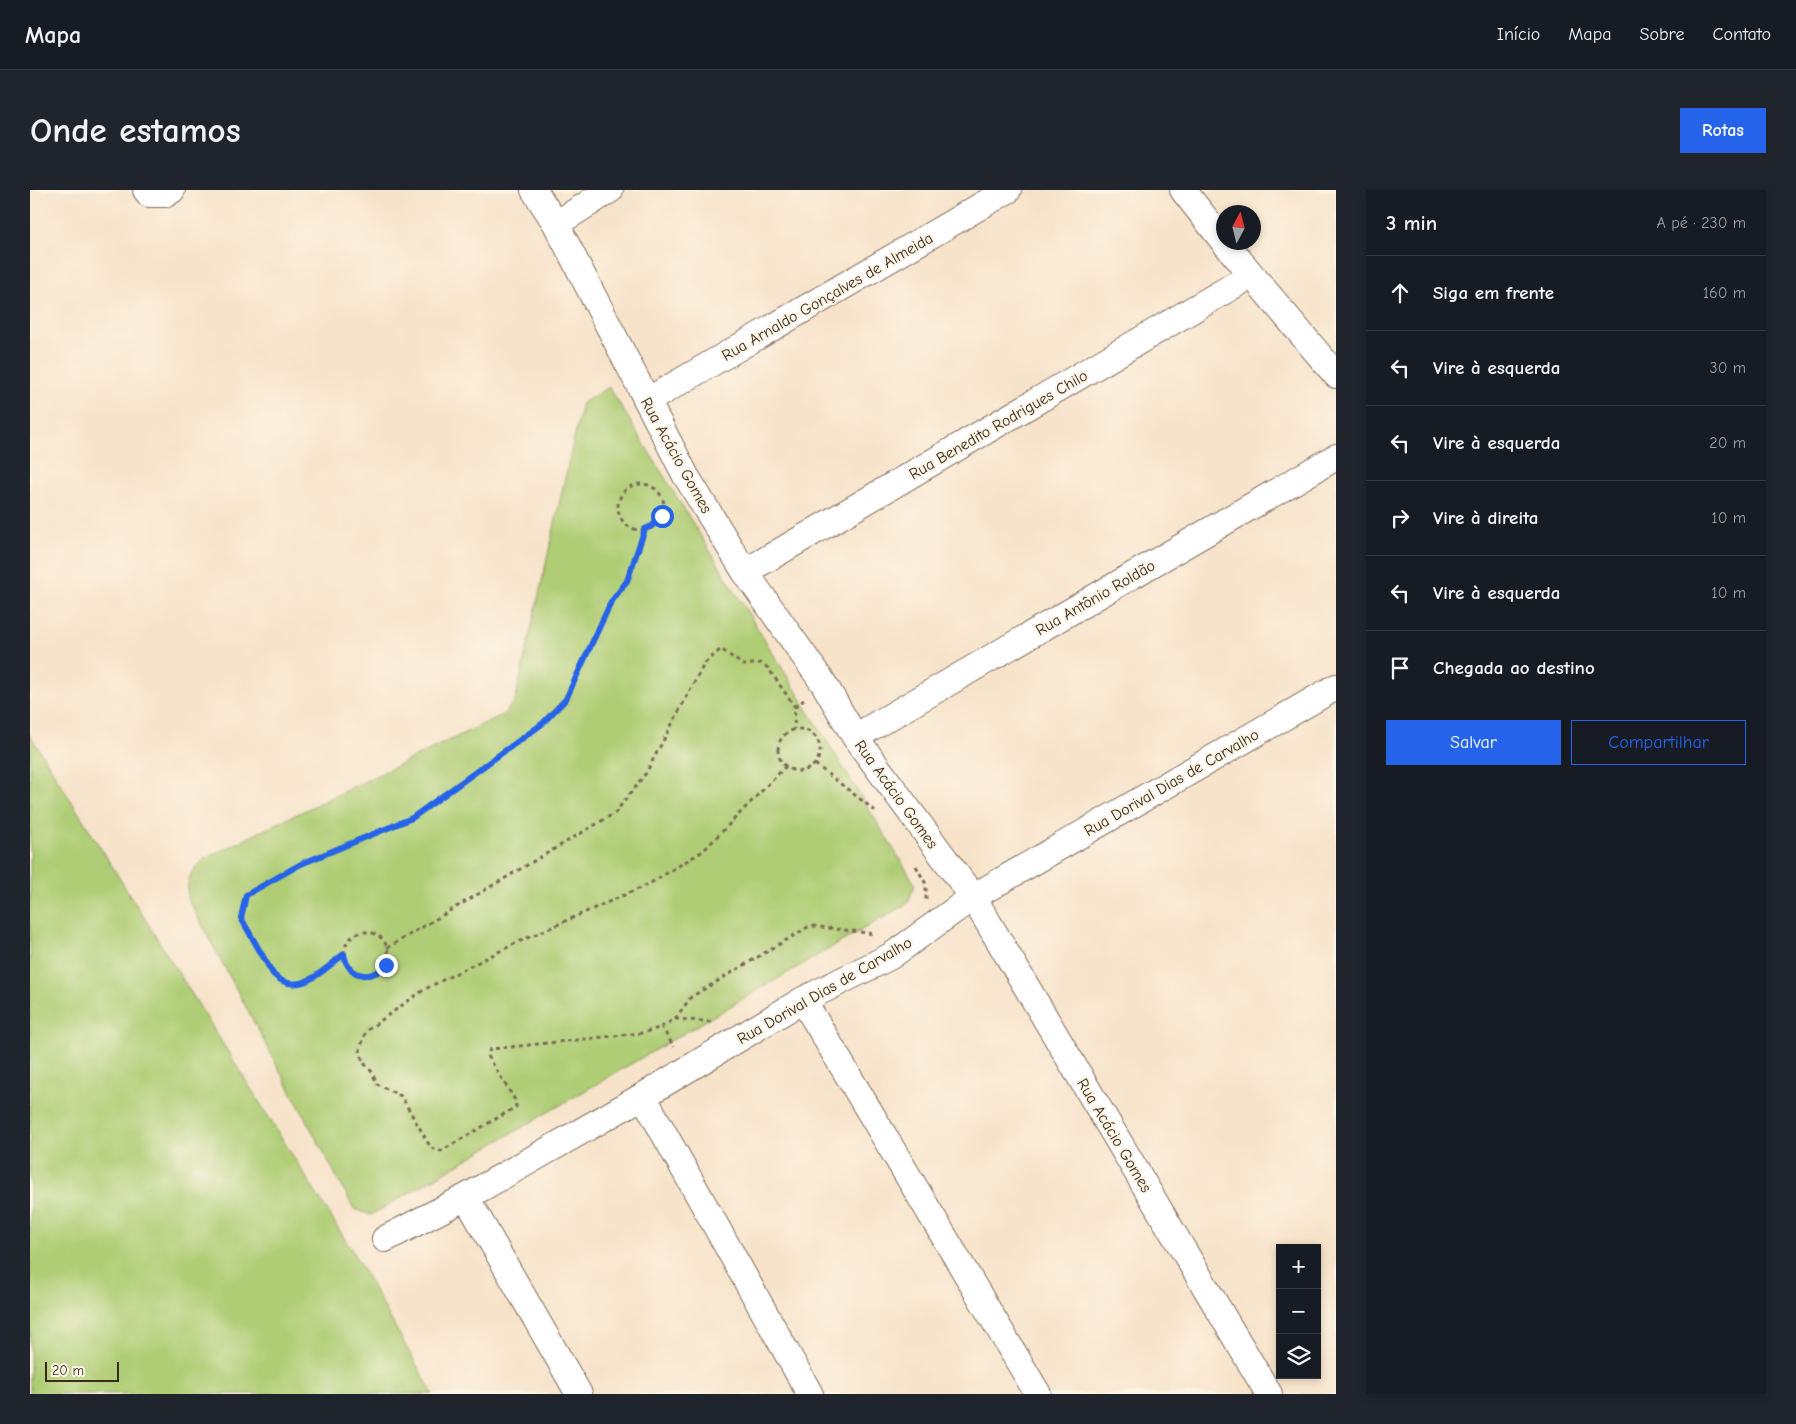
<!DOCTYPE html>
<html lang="pt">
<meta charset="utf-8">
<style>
:root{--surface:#171b24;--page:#20242c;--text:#f1f3f6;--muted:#9ea1a6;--line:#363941;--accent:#2563eb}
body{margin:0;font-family:"Comic Neue",sans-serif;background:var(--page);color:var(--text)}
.controls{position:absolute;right:15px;bottom:15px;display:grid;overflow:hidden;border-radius:0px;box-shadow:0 2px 8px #0003}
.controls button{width:45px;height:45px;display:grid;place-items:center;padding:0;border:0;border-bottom:1px solid var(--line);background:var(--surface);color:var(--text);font:25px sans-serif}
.compass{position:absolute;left:1186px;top:15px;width:45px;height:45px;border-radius:50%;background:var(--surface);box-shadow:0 2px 8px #0003;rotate:7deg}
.scale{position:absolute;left:15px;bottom:12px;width:74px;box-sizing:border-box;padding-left:5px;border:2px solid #3b2a1e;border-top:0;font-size:14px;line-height:18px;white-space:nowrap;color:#3b2a1e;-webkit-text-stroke:4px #fcf5e5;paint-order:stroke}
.stop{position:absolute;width:15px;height:15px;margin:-11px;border:4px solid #2563eb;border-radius:50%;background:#fff}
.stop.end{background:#2563eb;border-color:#fff;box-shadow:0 1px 5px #0008}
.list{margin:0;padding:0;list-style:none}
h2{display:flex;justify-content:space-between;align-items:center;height:65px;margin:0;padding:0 20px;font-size:21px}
h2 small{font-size:16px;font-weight:400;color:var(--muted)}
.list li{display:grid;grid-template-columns:32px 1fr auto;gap:15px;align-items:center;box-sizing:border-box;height:75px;padding:0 20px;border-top:1px solid var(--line)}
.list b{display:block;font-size:19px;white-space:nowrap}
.list em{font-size:16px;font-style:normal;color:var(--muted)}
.actions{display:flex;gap:10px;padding:15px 20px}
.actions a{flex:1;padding:11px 0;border:1px solid var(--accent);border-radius:0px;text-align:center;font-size:18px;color:var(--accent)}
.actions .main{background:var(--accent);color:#fff}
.icon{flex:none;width:28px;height:28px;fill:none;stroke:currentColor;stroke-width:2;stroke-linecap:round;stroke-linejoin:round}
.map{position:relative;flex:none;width:1306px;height:1204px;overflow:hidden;border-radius:0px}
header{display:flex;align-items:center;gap:30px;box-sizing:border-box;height:70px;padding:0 25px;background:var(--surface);border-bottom:1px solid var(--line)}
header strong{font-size:24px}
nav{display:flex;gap:28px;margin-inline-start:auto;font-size:18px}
.intro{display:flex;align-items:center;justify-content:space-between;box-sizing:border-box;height:120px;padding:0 30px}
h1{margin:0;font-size:35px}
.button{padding:12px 22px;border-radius:0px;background:var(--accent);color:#fff;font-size:18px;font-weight:700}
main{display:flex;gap:30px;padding:0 30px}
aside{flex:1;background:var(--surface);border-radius:0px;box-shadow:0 2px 8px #0003}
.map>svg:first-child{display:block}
.green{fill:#afcd74;stroke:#757c49}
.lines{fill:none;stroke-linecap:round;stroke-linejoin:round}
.street-casing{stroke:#7d6b5a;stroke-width:28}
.path{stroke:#7d6b5a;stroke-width:3;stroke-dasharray:4 4;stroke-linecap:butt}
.street{stroke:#fff;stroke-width:26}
.route{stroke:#2563eb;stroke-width:6}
.labels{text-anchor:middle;stroke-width:4;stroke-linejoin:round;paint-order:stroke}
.street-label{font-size:16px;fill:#3b2a1e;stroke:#fcf5e5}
</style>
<header>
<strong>Mapa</strong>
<nav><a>Início</a><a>Mapa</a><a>Sobre</a><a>Contato</a></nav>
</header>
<div class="intro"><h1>Onde estamos</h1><a class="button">Rotas</a></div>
<main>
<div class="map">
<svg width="1306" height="1204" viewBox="0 0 1306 1204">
<rect width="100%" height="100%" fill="#fcf5e5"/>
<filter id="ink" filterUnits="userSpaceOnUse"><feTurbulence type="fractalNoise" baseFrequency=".02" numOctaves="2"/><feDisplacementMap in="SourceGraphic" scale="10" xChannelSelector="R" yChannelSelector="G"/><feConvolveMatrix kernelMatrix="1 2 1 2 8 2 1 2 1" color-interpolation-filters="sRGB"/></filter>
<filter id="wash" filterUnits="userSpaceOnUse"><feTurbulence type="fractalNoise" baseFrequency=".0096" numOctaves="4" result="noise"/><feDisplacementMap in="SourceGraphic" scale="20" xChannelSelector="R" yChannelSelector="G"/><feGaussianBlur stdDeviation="1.12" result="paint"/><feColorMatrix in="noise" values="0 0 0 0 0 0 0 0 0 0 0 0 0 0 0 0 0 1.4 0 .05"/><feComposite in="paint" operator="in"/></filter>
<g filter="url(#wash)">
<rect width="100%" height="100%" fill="#f7e3ca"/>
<path class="green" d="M 579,197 L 885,694 L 878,713 L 341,1025 L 324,1019 L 157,707 C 158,686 160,682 176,668 L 474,524 L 485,511 L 552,213 Z
M 0,545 L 321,1059 L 403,1204 L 0,1204 Z"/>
</g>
<g filter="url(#ink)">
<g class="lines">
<g class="street-casing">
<path id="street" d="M 116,0 L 119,4 L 136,4 L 142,0
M 504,0 L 526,34 L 656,286 L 715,382 L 794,494 L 825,547 L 943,707 L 1239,1204
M 1153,0 L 1194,52
M 526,34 L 580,0
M 1194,52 L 1306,185
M 617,211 L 978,0
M 715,382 L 1220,86
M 825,547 L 1306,267
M 773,810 L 1008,1204
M 613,906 L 780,1204
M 436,1007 L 549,1204
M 355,1049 L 436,1007 L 613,906 L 773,810 L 861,766 L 943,707 L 1306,497"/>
</g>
<path class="path" d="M588 317a23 23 0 1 1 46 0a23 23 0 1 1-46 0Z
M 765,517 L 774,510
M748 560a21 21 0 1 1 42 0a21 21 0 1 1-42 0Z
M 785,574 L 848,623
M 756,576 L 673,661 L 619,694 L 486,753 L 395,799 L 336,841 L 330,860 L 333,872 L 342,882 L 347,894 L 371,906 L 374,911 L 401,958 L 411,961 L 486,917 L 485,910 L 458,866 L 458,862 L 461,859 L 612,843 L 629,838 L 645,829 L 661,807 L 778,737 L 783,736 L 845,744
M 886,676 L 896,694 L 896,710
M314 764a22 22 0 1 1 44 0a22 22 0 1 1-44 0Z
M 357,758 L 585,623 L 616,583 L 674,474 L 691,459 L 713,475 L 731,473 L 738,478 L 765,517 L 764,539
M 314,764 C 293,780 268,809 243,784 L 211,728 L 216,705 L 271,674 L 382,628 L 512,534 L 536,509 L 581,412 L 597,391 L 615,339
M 645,829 L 685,832
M 631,836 L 644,857"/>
<use href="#street" class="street"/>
</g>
</g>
<g class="lines" filter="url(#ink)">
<path class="route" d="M 356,775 C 341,792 317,787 314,764 C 293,780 268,809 243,784 L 211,728 L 216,705 L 271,674 L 382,628 L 512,534 L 536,509 L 581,412 L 597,391 L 615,339 L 622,336 L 632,326"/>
</g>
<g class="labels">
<g class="street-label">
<text transform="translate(797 106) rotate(-30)" y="6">Rua Arnaldo Gonçalves de Almeida</text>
<text transform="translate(968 234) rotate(-30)" y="6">Rua Benedito Rodrigues Chilo</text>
<text transform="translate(647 265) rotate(61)" y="6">Rua Acácio Gomes</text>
<text transform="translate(1065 407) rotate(-30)" y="6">Rua Antônio Roldão</text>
<text transform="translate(1141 592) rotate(-30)" y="6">Rua Dorival Dias de Carvalho</text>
<text transform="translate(867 604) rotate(54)" y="6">Rua Acácio Gomes</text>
<text transform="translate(794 800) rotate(-30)" y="6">Rua Dorival Dias de Carvalho</text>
<text transform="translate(1085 945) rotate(59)" y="6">Rua Acácio Gomes</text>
</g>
</g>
</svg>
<div class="controls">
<button>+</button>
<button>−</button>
<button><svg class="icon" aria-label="layers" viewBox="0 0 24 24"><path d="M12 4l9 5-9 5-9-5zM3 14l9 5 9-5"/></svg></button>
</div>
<svg class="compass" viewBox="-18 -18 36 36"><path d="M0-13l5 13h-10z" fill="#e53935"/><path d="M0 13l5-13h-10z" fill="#9ea1a6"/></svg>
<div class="scale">20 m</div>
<div class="stop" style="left:632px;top:326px"></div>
<div class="stop end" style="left:356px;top:775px"></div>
</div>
<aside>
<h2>3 min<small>A pé · 230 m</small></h2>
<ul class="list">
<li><svg class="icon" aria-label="ahead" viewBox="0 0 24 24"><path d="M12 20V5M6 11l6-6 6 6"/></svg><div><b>Siga em frente</b></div><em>160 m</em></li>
<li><svg class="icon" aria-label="left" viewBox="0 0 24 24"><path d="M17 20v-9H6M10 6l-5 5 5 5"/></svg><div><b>Vire à esquerda</b></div><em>30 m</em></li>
<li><svg class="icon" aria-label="left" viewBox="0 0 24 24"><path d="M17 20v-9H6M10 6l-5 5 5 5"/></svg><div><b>Vire à esquerda</b></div><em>20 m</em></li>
<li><svg class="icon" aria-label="right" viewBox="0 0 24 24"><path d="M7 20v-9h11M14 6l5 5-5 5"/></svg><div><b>Vire à direita</b></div><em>10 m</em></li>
<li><svg class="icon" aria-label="left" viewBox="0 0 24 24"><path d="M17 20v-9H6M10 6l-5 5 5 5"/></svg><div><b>Vire à esquerda</b></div><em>10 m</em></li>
<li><svg class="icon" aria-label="arrive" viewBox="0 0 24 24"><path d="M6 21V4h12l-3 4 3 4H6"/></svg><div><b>Chegada ao destino</b></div></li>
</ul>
<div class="actions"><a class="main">Salvar</a><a>Compartilhar</a></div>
</aside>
</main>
